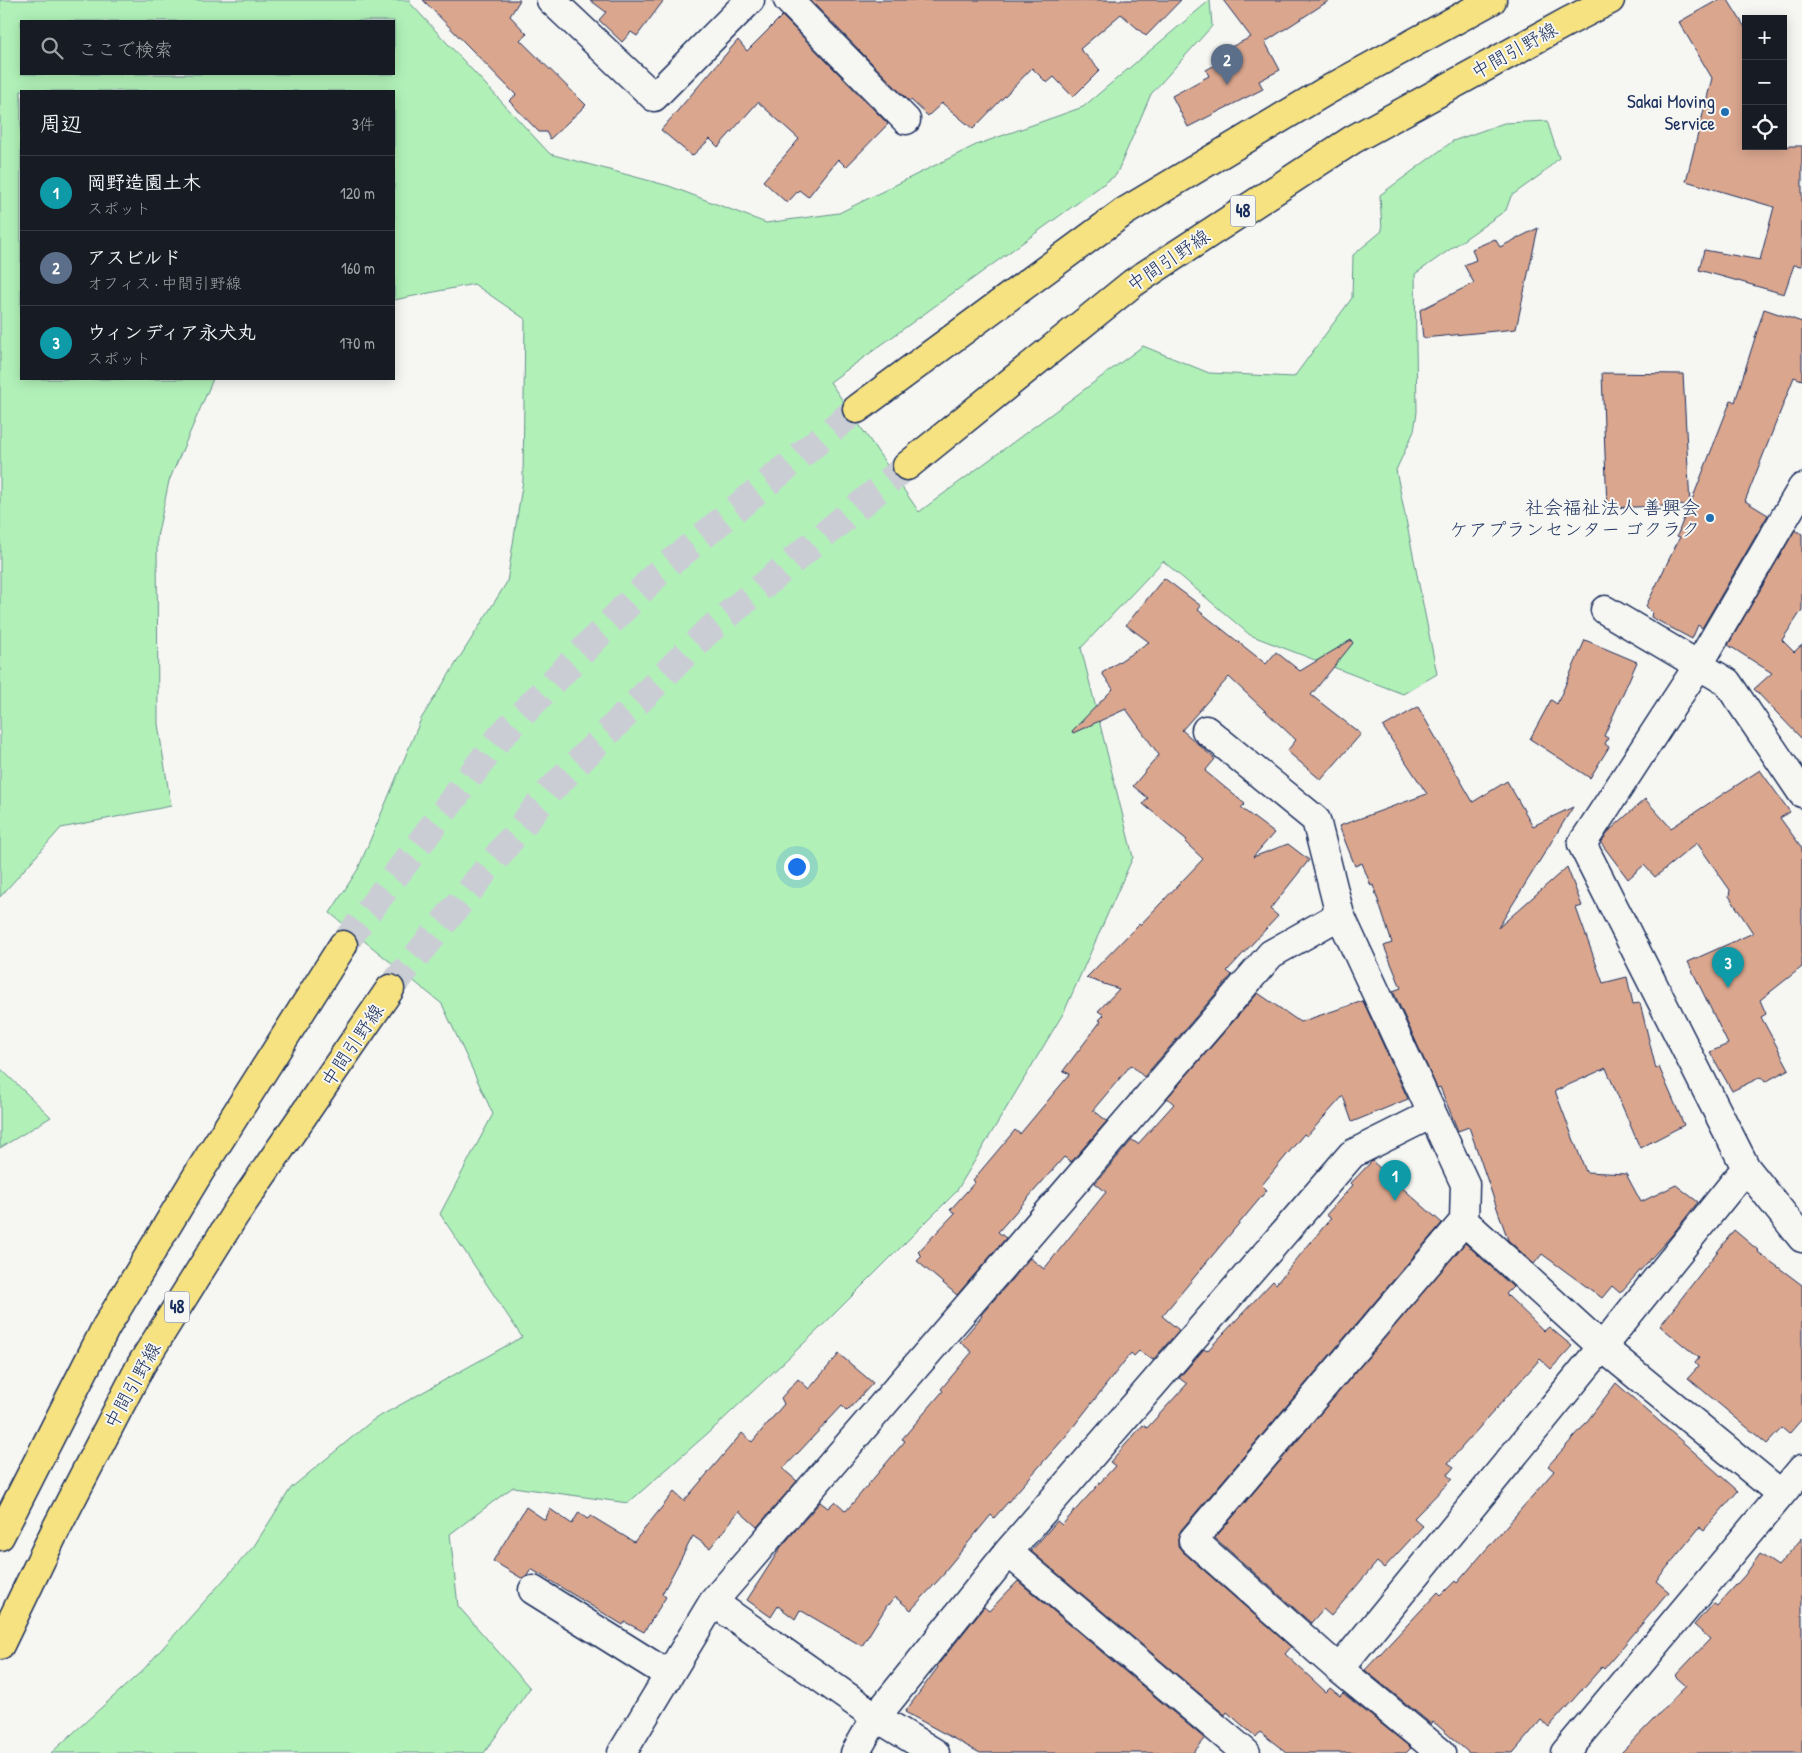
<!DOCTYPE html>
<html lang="ja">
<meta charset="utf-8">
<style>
:root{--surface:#171b24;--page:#20242c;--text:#f1f3f6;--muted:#9ea1a6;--line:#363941;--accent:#ea580c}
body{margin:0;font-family:"Patrick Hand","Klee One",sans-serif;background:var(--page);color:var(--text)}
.controls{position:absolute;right:15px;top:15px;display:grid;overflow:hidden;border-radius:0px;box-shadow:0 2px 12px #0003}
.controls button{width:45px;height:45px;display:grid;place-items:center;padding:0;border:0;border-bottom:1px solid var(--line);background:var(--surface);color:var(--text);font:25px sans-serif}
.you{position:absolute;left:796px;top:866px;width:18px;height:18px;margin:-12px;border:4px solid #fff;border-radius:50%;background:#1a73e8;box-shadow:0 0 0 8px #1a73e833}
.badge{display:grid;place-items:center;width:32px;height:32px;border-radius:50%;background:var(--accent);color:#fff;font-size:16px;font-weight:700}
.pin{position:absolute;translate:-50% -41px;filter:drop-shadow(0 1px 2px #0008)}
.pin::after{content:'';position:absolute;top:26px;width:18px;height:15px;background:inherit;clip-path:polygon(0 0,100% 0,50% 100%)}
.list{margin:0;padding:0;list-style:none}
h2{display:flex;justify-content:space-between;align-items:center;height:65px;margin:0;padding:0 20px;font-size:21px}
h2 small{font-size:16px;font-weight:400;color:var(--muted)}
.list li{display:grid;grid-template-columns:32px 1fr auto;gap:15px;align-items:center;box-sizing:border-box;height:75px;padding:0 20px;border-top:1px solid var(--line)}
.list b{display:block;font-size:19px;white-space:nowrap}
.list p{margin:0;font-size:16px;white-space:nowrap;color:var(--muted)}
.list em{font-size:16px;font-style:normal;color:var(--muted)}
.icon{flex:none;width:28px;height:28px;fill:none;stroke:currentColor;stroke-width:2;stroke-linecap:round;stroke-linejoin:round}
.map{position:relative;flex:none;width:1802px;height:1753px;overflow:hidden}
.search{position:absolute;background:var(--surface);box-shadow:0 2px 12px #0003;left:20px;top:20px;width:375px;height:55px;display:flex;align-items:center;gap:12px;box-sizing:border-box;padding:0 18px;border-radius:0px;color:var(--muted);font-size:19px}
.panel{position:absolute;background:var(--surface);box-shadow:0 2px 12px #0003;left:20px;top:90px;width:375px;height:290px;border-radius:0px}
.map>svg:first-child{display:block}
.green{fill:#b1f1b8;stroke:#66908b;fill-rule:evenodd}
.building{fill:#daa68e;stroke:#1b2f5e}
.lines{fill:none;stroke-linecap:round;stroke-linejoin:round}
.major-tunnel{stroke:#caced4;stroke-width:28;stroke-dasharray:28 14;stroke-linecap:butt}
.minor-casing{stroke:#1b2f5e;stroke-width:31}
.major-casing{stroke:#1b2f5e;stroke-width:31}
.minor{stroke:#f6f6f2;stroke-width:28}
.major{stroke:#f7e281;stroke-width:28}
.poi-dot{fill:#1f6fb2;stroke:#f6f6f2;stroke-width:2}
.labels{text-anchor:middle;stroke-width:4;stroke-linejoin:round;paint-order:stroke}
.shield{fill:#f6f6f2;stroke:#5d6b8a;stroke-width:1}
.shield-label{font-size:18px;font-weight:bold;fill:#1b2f5e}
.street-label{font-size:19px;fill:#1b2f5e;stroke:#f6f6f2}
.poi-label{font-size:19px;fill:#1b2f5e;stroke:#f6f6f2;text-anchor:end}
</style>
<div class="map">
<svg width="1802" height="1753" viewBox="0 0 1802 1753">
<rect width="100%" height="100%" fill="#f6f6f2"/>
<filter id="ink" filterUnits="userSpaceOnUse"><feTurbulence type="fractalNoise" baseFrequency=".02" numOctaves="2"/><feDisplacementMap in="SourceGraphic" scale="10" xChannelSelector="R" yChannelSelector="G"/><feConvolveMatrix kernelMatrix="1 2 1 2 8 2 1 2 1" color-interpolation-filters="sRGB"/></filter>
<g filter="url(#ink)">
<path class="green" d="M 0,0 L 410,0 L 410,3 L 550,154 L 669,186 L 766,223 L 839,213 L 976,145 L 1083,107 L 1210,0 L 1212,26 L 1151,94 L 1116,175 L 830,382 L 919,512 L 1143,346 L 1209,373 L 1294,377 L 1352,298 L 1353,255 L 1382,231 L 1380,195 L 1453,141 L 1504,123 L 1547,121 L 1559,158 L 1543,173 L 1511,196 L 1506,210 L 1415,274 L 1417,412 L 1414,431 L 1396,470 L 1437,674 L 1403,694 L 1250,635 L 1163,561 L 1081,648 L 1133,857 L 1064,1012 L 956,1192 L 820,1328 L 715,1427 L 628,1503 L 513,1487 L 450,1534 L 458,1606 L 530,1688 L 484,1753 L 51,1753 L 143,1670 L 254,1546 L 291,1488 L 373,1420 L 522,1337 L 440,1214 L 493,1114 L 442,1004 L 330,913 L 358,869 L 421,719 L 507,582 L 523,480 L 525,319 L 474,284 L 394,300 L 394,91 L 21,91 L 21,379 L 213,379 L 169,481 L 157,537 L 158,724 L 171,806 L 61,828 L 0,897 ZM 21,21 L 394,21 L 394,74 L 21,74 Z
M 0,1068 L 51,1117 L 0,1148 Z"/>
<path class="building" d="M 423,0 L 520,0 L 510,16 L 527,34 L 520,40 L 586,105 L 550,139 L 546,132 L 539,132 L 509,101 L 516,95 Z
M 590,0 L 664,0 L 637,36 L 631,32 L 622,42 L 599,20 L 606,12 Z
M 810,0 L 1181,0 L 1146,36 L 1121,14 L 1080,49 L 1100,70 L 1073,97 L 1054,77 L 1047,83 L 1032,68 L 973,129 L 942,103 L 928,116 L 911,100 L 909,101 Z
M 1223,0 L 1330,0 L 1265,42 L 1280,70 L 1259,81 L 1263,89 L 1188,127 L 1172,96 L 1209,76 L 1206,70 L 1219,63 L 1215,55 L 1251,37 Z
M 1718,0 L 1728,0 L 1746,29 L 1746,146 L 1802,146 L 1802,266 L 1794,265 L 1784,294 L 1699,270 L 1704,250 L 1760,260 L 1774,207 L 1686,181 L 1712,78 L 1679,22 Z
M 782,16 L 888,124 L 846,167 L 838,159 L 808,197 L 799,190 L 787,203 L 763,181 L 799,139 L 758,102 L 718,147 L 710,139 L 692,156 L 661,130 L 738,40 L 747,51 Z
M 1538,228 L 1516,329 L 1423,338 L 1420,310 L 1474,283 L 1464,265 L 1476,260 L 1472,249 L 1495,239 L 1500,247 Z
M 1764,309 L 1802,322 L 1802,380 L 1794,377 L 1745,501 L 1768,515 L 1702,628 L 1698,625 L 1692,639 L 1651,617 L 1652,612 L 1646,606 L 1680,537 L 1677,536 L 1689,505 L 1607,508 L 1602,373 L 1683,374 L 1690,505 L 1731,400 L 1735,402 Z
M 1795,530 L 1802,534 L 1802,610 L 1782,640 L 1794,652 L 1802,645 L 1802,739 L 1754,689 L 1772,673 L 1728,645 Z
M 1164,578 L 1201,606 L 1198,610 L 1266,664 L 1276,652 L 1300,671 L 1351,640 L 1353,643 L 1311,695 L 1361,734 L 1321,780 L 1287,751 L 1296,740 L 1229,677 L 1182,730 L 1215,759 L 1205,771 L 1245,804 L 1241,808 L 1274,833 L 1253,857 L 1288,844 L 1309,860 L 1270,909 L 1278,916 L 1227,971 L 1232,975 L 1144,1077 L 1131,1065 L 1093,1110 L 1107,1121 L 1071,1162 L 1064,1157 L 998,1232 L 1006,1238 L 957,1295 L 917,1261 L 922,1256 L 918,1252 L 955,1213 L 950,1210 L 975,1182 L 973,1180 L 1015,1130 L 1020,1134 L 1070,1074 L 1063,1071 L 1101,1021 L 1099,1020 L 1104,1015 L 1098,1011 L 1119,989 L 1086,978 L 1139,924 L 1140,925 L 1203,859 L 1185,842 L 1187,840 L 1143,804 L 1148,798 L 1133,786 L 1159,755 L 1126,709 L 1073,733 L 1072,731 L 1113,689 L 1102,673 L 1149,642 L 1126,625 Z
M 1585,640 L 1637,662 L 1604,736 L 1608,738 L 1605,744 L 1609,747 L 1590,778 L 1530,739 L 1551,700 L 1557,704 Z
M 1418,707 L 1473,802 L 1507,781 L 1533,826 L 1573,807 L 1498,928 L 1567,867 L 1582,906 L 1576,908 L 1603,983 L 1627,977 L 1633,1004 L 1640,1003 L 1656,1069 L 1659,1067 L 1684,1125 L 1640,1148 L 1606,1068 L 1555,1091 L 1586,1172 L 1626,1174 L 1641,1202 L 1676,1185 L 1698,1202 L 1672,1235 L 1620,1293 L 1612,1286 L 1602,1298 L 1542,1254 L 1534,1264 L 1508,1240 L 1469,1127 L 1458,1131 L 1440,1087 L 1437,1088 L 1393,991 L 1401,988 L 1384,946 L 1392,943 L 1373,885 L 1371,886 L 1362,863 L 1355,866 L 1339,826 L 1427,794 L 1383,727 Z
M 1760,770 L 1790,812 L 1780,818 L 1802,848 L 1802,967 L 1760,1000 L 1766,1014 L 1761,1017 L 1789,1069 L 1765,1082 L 1761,1077 L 1732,1091 L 1710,1052 L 1728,1044 L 1688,962 L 1753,933 L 1729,896 L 1730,890 L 1697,843 L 1655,877 L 1644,865 L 1628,879 L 1601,843 L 1610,830 L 1645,799 L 1671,828 Z
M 1258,993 L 1300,1022 L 1363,1001 L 1408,1099 L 1352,1122 L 1343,1096 L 1307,1136 L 1304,1134 L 1262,1185 L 1267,1190 L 1162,1316 L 1179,1330 L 1153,1360 L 1139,1351 L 1134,1356 L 1131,1353 L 1066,1436 L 994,1518 L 991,1515 L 944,1572 L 945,1573 L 911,1610 L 895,1597 L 889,1605 L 888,1604 L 862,1646 L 800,1610 L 795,1619 L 778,1606 L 771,1617 L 747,1600 L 781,1547 L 820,1502 L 828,1508 L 835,1501 L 846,1511 L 905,1441 L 902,1439 L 943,1391 L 941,1389 L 972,1352 L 960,1342 L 982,1316 L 981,1315 L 1030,1258 L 1044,1269 L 1106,1192 L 1095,1183 L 1132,1140 L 1138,1144 L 1174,1104 L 1167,1098 Z
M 1372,1161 L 1442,1223 L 1181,1530 L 1178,1538 L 1178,1546 L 1183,1552 L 1291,1647 L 1285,1654 L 1326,1692 L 1330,1688 L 1340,1696 L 1343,1693 L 1411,1748 L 1406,1753 L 1287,1753 L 1260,1732 L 1256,1737 L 1227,1712 L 1225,1715 L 1031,1551 L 1057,1521 L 1062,1525 L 1115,1466 L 1110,1462 L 1143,1425 L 1147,1428 L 1187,1384 L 1179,1378 L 1204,1349 L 1207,1351 L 1273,1281 L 1276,1284 L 1331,1218 L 1326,1215 L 1353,1185 L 1351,1183 Z
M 1734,1230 L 1759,1251 L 1758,1252 L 1802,1285 L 1802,1419 L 1789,1434 L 1782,1428 L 1767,1444 L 1688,1378 L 1698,1367 L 1695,1363 L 1699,1358 L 1660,1326 Z
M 1465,1243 L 1513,1287 L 1506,1294 L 1544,1331 L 1549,1327 L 1572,1346 L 1551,1369 L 1540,1359 L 1448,1463 L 1454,1467 L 1447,1475 L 1452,1479 L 1414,1518 L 1423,1526 L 1384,1568 L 1377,1562 L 1331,1616 L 1323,1609 L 1311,1623 L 1215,1538 Z
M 839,1354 L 873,1383 L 847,1411 L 842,1406 L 783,1469 L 797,1481 L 757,1527 L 739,1511 L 710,1548 L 693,1536 L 662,1594 L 666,1597 L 644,1632 L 625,1622 L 623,1625 L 531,1569 L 527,1576 L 523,1579 L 493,1561 L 526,1507 L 545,1520 L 550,1509 L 572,1524 L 579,1512 L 587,1519 L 591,1516 L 634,1542 L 674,1492 L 684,1501 L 742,1433 L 752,1442 L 784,1404 L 781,1398 L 798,1379 L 809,1389 Z
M 1616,1383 L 1738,1491 L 1704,1530 L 1700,1527 L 1656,1581 L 1669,1592 L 1604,1669 L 1602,1667 L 1549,1727 L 1541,1720 L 1513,1753 L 1469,1753 L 1436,1724 L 1433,1722 L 1431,1724 L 1365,1670 L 1438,1592 L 1441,1595 L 1455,1581 L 1457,1583 L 1554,1471 L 1548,1466 L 1582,1428 Z
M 1802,1538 L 1802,1753 L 1621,1753 L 1686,1686 L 1675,1676 L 1710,1639 L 1694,1625 L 1713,1603 L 1717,1606 L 1745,1575 L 1760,1554 L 1778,1566 Z
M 1018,1581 L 1205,1739 L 1193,1753 L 980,1753 L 905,1712 L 938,1667 L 937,1666 L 984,1607 L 989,1611 Z"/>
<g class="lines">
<path class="major-tunnel" d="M 343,945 L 500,737 L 658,573 L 857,409
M 390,989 L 550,791 L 706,633 L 907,466"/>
<g class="minor-casing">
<path id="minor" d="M 551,0 L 654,97 L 750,0
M 788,0 L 906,120
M 1802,488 L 1698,666 L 1582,844 L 1746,1168 L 1802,1238
M 1605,610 L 1727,682 L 1802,793
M 1206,730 L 1316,820 L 1340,915 L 1465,1184 L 1464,1221 L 1193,1540 L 1339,1669 L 1441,1753
M 1464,1221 L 1602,1347 L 1781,1494
M 1008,1552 L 1246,1753
M 533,1590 L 669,1675
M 713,1602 L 876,1717 L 935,1753
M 1339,1669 L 1602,1347 L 1746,1168
M 622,1753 L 713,1602 L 1271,954 L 1340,915
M 855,1753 L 876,1717 L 1008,1552 L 1352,1154 L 1432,1114
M 1565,1753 L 1802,1469"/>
</g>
<g class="major-casing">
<path id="major" d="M 857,409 L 1124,212 L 1326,91 L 1492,0
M 907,466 L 1133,283 L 1352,140 L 1567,22 L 1610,0
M 0,1536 L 106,1327 L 200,1171 L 343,945
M 0,1645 L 55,1531 L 141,1365 L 234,1216 L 390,989"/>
</g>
<use href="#minor" class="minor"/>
<use href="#major" class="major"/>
</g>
</g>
<g class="poi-dot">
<circle cx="1725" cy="112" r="5"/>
<circle cx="1710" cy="518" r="5"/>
</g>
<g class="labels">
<g class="shield">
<rect x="1230.5" y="195.5" width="25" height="31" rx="4"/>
<rect x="164.5" y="1291.5" width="25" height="31" rx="4"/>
</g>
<g class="shield-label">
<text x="1243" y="217">48</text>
<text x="177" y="1313">48</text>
</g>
<g class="street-label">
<text transform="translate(1514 50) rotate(-29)" y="7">中間引野線</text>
<text transform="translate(1168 260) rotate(-34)" y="7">中間引野線</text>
<text transform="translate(352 1045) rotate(-56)" y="7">中間引野線</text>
<text transform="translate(132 1385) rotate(-61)" y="7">中間引野線</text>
</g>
<g class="poi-label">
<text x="1715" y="108">Sakai Moving<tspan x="1715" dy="22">Service</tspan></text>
<text x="1700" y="514">社会福祉法人 善興会<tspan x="1700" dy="22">ケアプランセンター ゴクラク</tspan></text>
</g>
</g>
</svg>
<div class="controls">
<button>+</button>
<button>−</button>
<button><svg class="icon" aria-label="locate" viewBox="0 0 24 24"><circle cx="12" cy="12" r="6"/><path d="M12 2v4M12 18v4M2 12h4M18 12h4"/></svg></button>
</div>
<div class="you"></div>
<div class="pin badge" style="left:1395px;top:1201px;background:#0f9aa8">1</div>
<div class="pin badge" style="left:1227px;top:85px;background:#5c6f8a">2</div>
<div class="pin badge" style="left:1728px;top:988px;background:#0f9aa8">3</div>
<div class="search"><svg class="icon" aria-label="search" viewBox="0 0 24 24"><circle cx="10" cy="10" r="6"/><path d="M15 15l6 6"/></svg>ここで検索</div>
<section class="panel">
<h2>周辺<small>3件</small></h2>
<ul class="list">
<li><span class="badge" style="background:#0f9aa8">1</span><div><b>岡野造園土木</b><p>スポット</p></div><em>120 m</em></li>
<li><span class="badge" style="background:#5c6f8a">2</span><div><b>アスビルド</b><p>オフィス · 中間引野線</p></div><em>160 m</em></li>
<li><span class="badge" style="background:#0f9aa8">3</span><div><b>ウィンディア永犬丸</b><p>スポット</p></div><em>170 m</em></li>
</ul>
</section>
</div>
